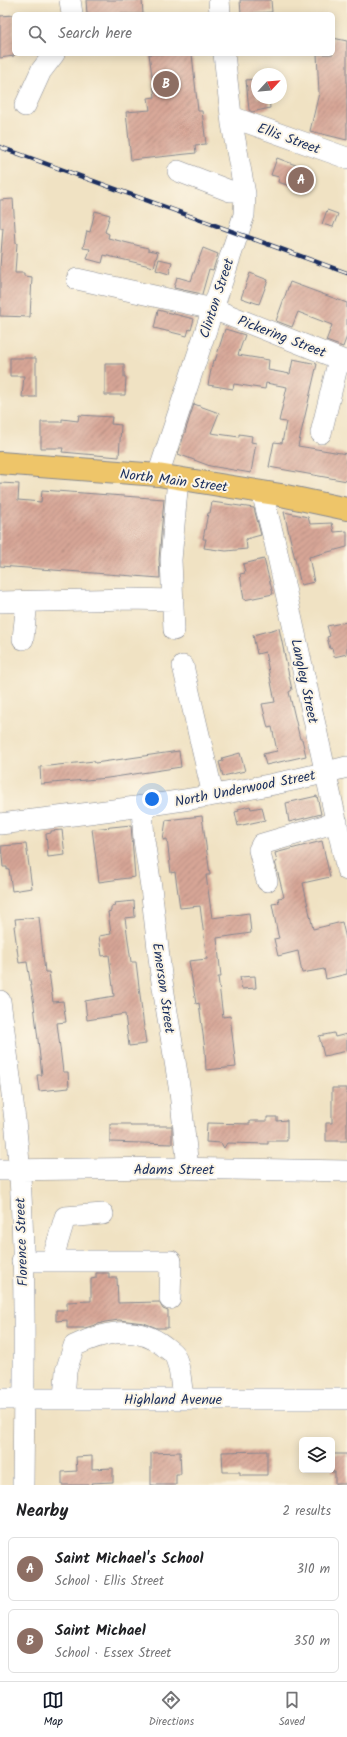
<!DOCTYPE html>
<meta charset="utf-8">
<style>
:root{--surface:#fff;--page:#f2f2f2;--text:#202124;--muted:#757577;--line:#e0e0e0;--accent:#111827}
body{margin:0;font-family:Kalam,sans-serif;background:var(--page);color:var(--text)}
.controls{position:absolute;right:12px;bottom:12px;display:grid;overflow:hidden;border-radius:6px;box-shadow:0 2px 10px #0003}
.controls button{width:36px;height:36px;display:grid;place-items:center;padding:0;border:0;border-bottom:1px solid var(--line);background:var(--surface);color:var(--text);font:20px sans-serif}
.compass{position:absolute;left:251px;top:68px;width:36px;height:36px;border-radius:50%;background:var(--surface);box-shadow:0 2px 10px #0003;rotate:64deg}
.you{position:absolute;left:152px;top:799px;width:14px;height:14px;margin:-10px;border:3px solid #fff;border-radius:50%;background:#1a73e8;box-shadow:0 0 0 6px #1a73e833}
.badge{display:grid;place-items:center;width:26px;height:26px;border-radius:50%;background:var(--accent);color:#fff;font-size:13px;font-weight:700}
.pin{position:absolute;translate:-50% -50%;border:2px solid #fff;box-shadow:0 1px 4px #0006}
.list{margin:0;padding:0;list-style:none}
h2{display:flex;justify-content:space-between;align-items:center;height:52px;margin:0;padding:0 16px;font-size:17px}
h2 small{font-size:13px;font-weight:400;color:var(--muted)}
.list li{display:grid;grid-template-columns:26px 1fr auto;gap:12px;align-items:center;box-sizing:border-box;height:64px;margin:0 8px 8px;padding:0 8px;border:1px solid var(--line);border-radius:6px}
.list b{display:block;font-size:15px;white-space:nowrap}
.list p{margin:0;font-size:13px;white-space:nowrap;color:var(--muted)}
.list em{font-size:13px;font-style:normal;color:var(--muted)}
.icon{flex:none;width:22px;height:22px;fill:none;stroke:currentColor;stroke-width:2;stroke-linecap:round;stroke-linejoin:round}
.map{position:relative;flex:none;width:347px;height:1485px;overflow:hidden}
.search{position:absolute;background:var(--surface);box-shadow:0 2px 10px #0003;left:12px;right:12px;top:12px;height:44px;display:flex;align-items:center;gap:10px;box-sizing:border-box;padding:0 14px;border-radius:6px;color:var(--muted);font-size:15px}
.sheet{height:196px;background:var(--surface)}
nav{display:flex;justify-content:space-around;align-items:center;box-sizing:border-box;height:56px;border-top:1px solid var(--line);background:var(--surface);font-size:11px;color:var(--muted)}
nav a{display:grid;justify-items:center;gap:2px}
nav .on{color:var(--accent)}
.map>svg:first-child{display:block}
.building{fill:url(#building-hatch)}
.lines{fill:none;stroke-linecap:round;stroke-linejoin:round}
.minor-casing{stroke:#868890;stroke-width:22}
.major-casing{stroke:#868890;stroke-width:24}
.minor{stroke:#fff;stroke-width:21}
.major{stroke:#eec569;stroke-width:22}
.rail-casing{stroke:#1b2f5e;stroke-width:4.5}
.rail{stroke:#fcf5e5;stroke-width:3;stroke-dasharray:9;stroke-linecap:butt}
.labels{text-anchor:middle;stroke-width:4;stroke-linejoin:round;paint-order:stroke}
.street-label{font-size:14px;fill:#1b2f5e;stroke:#fcf5e5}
</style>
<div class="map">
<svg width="347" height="1485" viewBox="0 0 347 1485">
<defs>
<pattern id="building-hatch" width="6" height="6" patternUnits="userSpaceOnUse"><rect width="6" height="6" fill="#d7a696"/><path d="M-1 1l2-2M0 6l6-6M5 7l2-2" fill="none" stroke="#ae887e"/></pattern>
</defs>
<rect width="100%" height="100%" fill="#fcf5e5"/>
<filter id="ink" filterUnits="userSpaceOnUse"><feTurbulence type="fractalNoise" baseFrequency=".025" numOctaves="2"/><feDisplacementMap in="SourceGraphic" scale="8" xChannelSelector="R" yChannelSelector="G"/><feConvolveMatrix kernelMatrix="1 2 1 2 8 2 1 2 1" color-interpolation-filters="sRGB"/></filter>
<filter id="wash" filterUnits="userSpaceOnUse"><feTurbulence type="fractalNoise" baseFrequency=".012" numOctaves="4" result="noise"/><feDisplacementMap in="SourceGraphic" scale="16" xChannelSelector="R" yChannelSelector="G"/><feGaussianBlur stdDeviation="0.9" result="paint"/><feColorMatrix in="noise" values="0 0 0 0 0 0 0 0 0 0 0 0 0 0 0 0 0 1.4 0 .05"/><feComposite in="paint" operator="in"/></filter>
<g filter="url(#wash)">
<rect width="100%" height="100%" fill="#f0e2c3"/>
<g id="blocks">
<path class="building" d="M 86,0 L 142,0 L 143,14 L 87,14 Z
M 240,0 L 271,0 L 272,12 L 241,14 Z
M 14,15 L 14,56 L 0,58 L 0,16 Z
M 333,38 L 347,41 L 347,140 L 310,131 L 319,93 L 317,54 L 333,54 Z
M 149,54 L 192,54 L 198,111 L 202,111 L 206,144 L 195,145 L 196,153 L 131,160 L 126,112 L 150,110 L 148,98 L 155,97 Z
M 257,79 L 257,98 L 269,98 L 270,108 L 252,112 L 249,110 L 246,80 Z
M 277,158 L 301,167 L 293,187 L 278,182 L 279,177 L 271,175 Z
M 13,199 L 16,243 L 17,243 L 15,273 L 24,273 L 24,276 L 32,277 L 30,317 L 0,316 L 0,267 L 3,228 L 0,228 L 0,200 Z
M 327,210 L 338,214 L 333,227 L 322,224 Z
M 95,211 L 110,215 L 105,232 L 109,234 L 108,238 L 148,248 L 148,250 L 158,252 L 154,267 L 104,255 L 102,263 L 87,259 L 90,249 L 83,248 L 87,231 L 90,232 Z
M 203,248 L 218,254 L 213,270 L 209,269 L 202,294 L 174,288 L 177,277 L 191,281 Z
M 159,259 L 172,262 L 169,274 L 156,270 Z
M 250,273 L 268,280 L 259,304 L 241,298 Z
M 290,282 L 347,303 L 347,336 L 343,347 L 326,341 L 332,325 L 298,312 L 292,327 L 276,321 Z
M 158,310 L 194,319 L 191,330 L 189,329 L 187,336 L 154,328 Z
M 225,329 L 245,335 L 238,355 L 269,360 L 268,370 L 290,374 L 293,359 L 317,364 L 298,446 L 347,454 L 347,481 L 269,467 L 274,442 L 282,443 L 286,422 L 279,421 L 287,387 L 266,383 L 265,389 L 234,384 L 233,389 L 208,385 L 213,360 L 215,361 Z
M 10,358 L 36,358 L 36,397 L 22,397 L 24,376 L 10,376 Z
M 105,364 L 124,364 L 124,377 L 126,377 L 125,395 L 105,395 Z
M 194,404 L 219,413 L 211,433 L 239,437 L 239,434 L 252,436 L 251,442 L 256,443 L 251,473 L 210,466 L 178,454 Z
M 79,415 L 112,417 L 111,424 L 121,425 L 119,457 L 62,452 L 63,448 L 41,448 L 41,422 L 62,422 L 62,419 L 78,421 Z
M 0,483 L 19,484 L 18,500 L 41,502 L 42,490 L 164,499 L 159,559 L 160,578 L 0,566 Z
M 212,502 L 254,508 L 261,535 L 246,539 L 247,549 L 226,551 L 204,548 L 206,539 L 203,539 L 208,513 L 210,513 Z
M 284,512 L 308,517 L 310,524 L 332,523 L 334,532 L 347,531 L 347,547 L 309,557 L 314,582 L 301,585 Z
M 264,559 L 273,594 L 244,600 L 240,574 L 245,573 L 243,564 Z
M 347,622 L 347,654 L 334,657 L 332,648 L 330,649 L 327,637 L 330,636 L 327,626 Z
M 279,628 L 292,690 L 289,692 L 300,739 L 302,739 L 306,756 L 266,765 L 263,754 L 277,751 L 272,727 L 268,728 L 262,704 L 275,702 L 265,652 L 257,654 L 253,635 Z
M 179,751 L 181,767 L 108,778 L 41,784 L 40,767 L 94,761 L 95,763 Z
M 240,753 L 245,771 L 223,776 L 219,762 L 223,761 L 222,758 Z
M 317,796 L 321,814 L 289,822 L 286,803 Z
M 250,806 L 251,809 L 262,807 L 265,820 L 238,826 L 235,812 L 239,811 L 238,809 Z
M 202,816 L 210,875 L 206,875 L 212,918 L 249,913 L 251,933 L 217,938 L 221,977 L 218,977 L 223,1017 L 230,1016 L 236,1067 L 206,1070 L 205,1050 L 199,1003 L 196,1004 L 189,961 L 207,959 L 200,906 L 180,908 L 175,872 L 171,873 L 167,839 L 163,840 L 166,820 Z
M 131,825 L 135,877 L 99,882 L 92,829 Z
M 62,830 L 65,855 L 48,857 L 46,834 L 51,833 L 51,831 Z
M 322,841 L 330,877 L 303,883 L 313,929 L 342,922 L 347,943 L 347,974 L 326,979 L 324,969 L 302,973 L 298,951 L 278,956 L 274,939 L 279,938 L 278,935 L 272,904 L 279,903 L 278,898 L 284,897 L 275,862 L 277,862 L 275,853 Z
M 26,844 L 32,888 L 12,891 L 9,869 L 7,870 L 7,867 L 3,867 L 1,846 Z
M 134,901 L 135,917 L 125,918 L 131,962 L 136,962 L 146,1044 L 129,1046 L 125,1014 L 87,1020 L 85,1001 L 114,996 L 109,955 L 102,956 L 99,936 L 111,934 L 108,912 L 111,911 L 111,907 L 115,906 L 114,903 Z
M 39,917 L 45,972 L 49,972 L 53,1002 L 63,1001 L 66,1022 L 57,1023 L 63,1072 L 68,1072 L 69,1088 L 39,1091 L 37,1075 L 42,1075 L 34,1005 L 27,962 L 19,963 L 14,926 L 16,926 L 15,919 Z
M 255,976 L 256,988 L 242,989 L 240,977 Z
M 334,1033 L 335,1037 L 347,1034 L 347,1051 L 324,1056 L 319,1036 Z
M 332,1088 L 347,1088 L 347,1141 L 326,1141 L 326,1123 L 332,1123 Z
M 267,1117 L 277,1117 L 277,1121 L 287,1120 L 287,1141 L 268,1141 L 268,1144 L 227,1143 L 224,1148 L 221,1143 L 206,1142 L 207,1123 L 250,1124 L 250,1121 L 267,1121 Z
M 110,1124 L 130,1124 L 130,1126 L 172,1126 L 172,1144 L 110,1142 Z
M 96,1273 L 109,1273 L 109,1278 L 117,1278 L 118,1303 L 159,1302 L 163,1309 L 168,1311 L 168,1328 L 157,1328 L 144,1323 L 119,1320 L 105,1322 L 85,1328 L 67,1328 L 67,1320 L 56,1321 L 56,1310 L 67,1310 L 67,1302 L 91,1301 L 91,1279 L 96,1278 Z
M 267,1451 L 267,1475 L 240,1475 L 240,1472 L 223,1472 L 222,1452 Z
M 180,1452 L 181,1474 L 176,1474 L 176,1485 L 151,1485 L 151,1453 Z
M 332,1454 L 347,1454 L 347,1484 L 335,1484 L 335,1472 L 332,1472 Z
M 92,1456 L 92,1469 L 113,1468 L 113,1482 L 91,1483 L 92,1485 L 62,1485 L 62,1472 L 77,1471 L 76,1457 Z"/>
</g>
</g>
<g filter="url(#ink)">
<use href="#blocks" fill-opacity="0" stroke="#868890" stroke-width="1"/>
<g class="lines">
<g class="minor-casing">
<path id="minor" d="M 70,0 L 72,14
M 219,0 L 220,14
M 25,106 L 41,71 L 54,54
M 232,117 L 347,158
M 178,171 L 230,191 L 244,190
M 77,279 L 213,309 L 347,362
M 321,433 L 339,359
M 158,475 L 244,215 L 245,194 L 232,124 L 224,54
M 262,492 L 275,543 L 347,870
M 0,602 L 130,599 L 173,600
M 174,630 L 171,560 L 178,478
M 23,639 L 27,602
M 183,666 L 213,795
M 142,807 L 144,840 L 151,887 L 161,975 L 180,1092 L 188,1168
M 0,824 C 116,810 233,797 347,767
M 267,881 L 259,850 L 262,844 L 337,822
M 0,1001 C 8,1059 16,1117 20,1176 C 26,1278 24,1382 23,1485
M 0,1170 L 167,1168 L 347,1171
M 22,1261 L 171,1261 L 170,1299
M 52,1261 L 65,1217 L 103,1214
M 0,1399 L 347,1399
M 64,1399 L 66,1371 L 74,1346 C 103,1332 136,1324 164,1346 C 167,1349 173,1352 175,1356 C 181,1369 181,1385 183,1399"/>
</g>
<g class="major-casing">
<path id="major" d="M 0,463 L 158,475 L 281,495 L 347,509"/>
</g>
<use href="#minor" class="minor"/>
<use href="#major" class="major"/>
<g class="rail-casing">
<path id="rail" d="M 0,147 L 347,273"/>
</g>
<use href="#rail" class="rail"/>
</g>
</g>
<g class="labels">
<g class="street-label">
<text transform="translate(289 138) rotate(20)" y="5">Ellis Street</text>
<text transform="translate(216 298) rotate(-72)" y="5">Clinton Street</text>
<text transform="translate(282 336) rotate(21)" y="5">Pickering Street</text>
<text transform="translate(174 480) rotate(7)" y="5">North Main Street</text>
<text transform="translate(305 681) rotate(78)" y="5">Langley Street</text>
<text transform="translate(245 788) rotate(-11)" y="5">North Underwood Street</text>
<text transform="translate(164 988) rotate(82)" y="5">Emerson Street</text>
<text x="174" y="1174">Adams Street</text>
<text transform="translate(21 1242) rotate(-92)" y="5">Florence Street</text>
<text x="173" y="1404">Highland Avenue</text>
</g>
</g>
</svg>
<div class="controls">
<button><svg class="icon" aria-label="layers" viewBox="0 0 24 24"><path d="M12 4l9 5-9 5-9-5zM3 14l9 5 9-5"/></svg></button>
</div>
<svg class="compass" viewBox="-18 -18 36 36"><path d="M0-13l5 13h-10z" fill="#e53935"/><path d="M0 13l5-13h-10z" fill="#757577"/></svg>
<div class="you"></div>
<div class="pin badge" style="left:301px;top:180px;background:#8d6e63">A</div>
<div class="pin badge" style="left:166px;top:84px;background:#8d6e63">B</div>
<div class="search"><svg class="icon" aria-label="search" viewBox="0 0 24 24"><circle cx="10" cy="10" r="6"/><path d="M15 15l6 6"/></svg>Search here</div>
</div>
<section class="sheet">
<h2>Nearby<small>2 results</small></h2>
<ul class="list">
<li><span class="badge" style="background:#8d6e63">A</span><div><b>Saint Michael's School</b><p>School · Ellis Street</p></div><em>310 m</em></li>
<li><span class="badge" style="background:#8d6e63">B</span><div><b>Saint Michael</b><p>School · Essex Street</p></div><em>350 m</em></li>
</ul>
</section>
<nav>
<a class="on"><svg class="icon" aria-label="map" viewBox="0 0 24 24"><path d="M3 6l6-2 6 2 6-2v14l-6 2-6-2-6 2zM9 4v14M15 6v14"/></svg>Map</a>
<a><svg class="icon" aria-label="directions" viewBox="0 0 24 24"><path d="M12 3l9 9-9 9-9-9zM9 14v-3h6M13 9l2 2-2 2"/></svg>Directions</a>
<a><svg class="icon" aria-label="saved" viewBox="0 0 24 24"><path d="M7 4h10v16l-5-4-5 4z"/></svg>Saved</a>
</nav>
